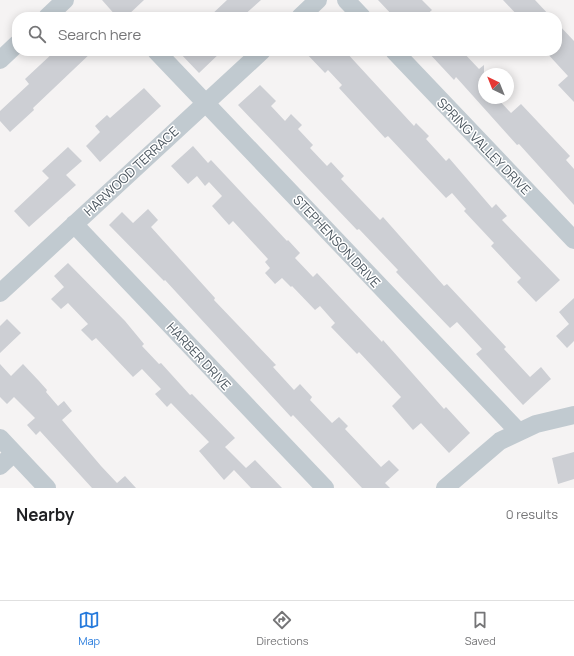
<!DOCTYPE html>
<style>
:root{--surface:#fff;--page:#f6f6f6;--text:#202124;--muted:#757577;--line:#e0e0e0;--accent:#267adc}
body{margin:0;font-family:Manrope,sans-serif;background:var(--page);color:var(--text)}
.compass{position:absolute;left:478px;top:68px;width:36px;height:36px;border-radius:50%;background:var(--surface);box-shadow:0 2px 10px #0003;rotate:317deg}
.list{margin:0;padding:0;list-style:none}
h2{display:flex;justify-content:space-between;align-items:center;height:52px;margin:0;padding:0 16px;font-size:17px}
h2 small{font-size:13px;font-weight:400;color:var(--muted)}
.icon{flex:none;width:22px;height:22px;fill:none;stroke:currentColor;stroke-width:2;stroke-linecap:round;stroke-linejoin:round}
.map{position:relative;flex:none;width:574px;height:488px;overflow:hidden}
.search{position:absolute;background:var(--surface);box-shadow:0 2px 10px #0003;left:12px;right:12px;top:12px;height:44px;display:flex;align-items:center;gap:10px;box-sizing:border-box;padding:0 14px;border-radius:16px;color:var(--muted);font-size:15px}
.sheet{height:112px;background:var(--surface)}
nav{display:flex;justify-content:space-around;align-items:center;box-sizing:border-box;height:56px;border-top:1px solid var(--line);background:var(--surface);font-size:11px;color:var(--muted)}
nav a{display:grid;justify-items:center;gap:2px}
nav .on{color:var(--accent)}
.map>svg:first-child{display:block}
.building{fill:#cdcfd4}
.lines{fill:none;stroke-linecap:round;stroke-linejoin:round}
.minor{stroke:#c1cad0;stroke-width:18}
.labels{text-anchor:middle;stroke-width:3;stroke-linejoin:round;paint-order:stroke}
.street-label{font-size:13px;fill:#4b565f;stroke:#fff}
</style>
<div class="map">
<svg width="574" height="488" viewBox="0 0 574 488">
<rect width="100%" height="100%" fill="#f5f3f3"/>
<path class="building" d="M 102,0 L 144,0 L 126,17 L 117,17 Z
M 227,0 L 261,0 L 242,17 L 209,17 Z
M 378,0 L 422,0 L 432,10 L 424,17 L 394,17 Z
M 503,0 L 535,0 L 551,17 L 519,17 Z
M 557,23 L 574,41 L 574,102 L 558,85 L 568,76 L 545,51 L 557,51 Z
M 55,51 L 93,51 L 33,108 L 34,110 L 10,132 L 0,121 L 0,111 L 29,84 L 25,79 Z
M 178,51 L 222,51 L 199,73 Z
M 304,51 L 345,51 L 414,126 L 416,123 L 429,136 L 426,139 L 446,161 L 449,158 L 492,208 L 496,204 L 507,216 L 502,220 L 560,280 L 536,302 L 517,282 L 521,278 L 491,246 L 494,243 L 464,211 L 466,209 L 452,193 L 446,198 L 388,136 L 385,138 L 339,88 L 342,85 L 328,70 L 325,73 Z
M 427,51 L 462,51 L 479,69 L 484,65 L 484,98 L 497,98 L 511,113 L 521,104 L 570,156 L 566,160 L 574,169 L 574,205 L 519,144 L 517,145 L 456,77 L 454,80 Z
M 260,85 L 276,101 L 271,106 L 285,121 L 291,114 L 302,125 L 298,129 L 313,145 L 310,148 L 327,166 L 331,162 L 344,176 L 341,179 L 380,220 L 383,217 L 444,286 L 447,284 L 506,347 L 504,349 L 530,377 L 541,367 L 551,379 L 523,405 L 476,354 L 482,349 L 457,322 L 450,328 L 396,272 L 398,270 L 359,229 L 357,230 L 238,105 Z
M 144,88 L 161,106 L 100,162 L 86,146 L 100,132 L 95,126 L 107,115 L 110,118 Z
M 193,146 L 208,163 L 211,160 L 287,241 L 288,240 L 300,253 L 295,258 L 313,277 L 317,273 L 382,342 L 383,340 L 444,409 L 446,407 L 470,433 L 449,453 L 421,423 L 413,430 L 392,406 L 401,397 L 359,352 L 357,354 L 331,327 L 335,323 L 320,306 L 315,310 L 292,286 L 291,287 L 282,278 L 275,284 L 265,273 L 270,268 L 265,262 L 268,259 L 233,221 L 229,225 L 212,206 L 222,196 L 209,182 L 205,186 L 197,176 L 188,184 L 171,166 Z
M 68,147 L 82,161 L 66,175 L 76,185 L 29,227 L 14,211 L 49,178 L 42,171 Z
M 148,209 L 158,220 L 151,227 L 215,298 L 214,300 L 276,365 L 273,367 L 294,390 L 300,384 L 312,397 L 310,400 L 332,423 L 339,417 L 348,426 L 345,429 L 381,467 L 389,460 L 399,470 L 385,483 L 390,488 L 362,488 L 293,415 L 291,417 L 165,280 L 164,281 L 109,225 L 122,212 L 133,223 Z
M 68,263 L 125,321 L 144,344 L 142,346 L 159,364 L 161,363 L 190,395 L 192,394 L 235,438 L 225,447 L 246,468 L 255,460 L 282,488 L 251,488 L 234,470 L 224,480 L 199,451 L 209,442 L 171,403 L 167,407 L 155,394 L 161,389 L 142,369 L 133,377 L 96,338 L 92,341 L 81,330 L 88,324 L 68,303 L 61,309 L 51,299 L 64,287 L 54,276 Z
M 574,298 L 574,341 L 567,348 L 556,336 L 569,324 L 559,312 Z
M 7,319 L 21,333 L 0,353 L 0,326 Z
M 0,364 L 11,376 L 23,364 L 39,381 L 47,390 L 46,392 L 58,406 L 64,401 L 72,411 L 62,420 L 101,466 L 117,483 L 125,476 L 136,488 L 92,488 L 40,431 L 36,435 L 27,425 L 35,418 L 14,397 L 7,404 L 0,397 Z
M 574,452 L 574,479 L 558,484 L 552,458 Z"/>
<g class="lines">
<path class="minor" d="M 346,0 L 362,17
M 47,17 L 65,0
M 300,17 L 318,0
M 156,51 L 518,431
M 394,51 L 574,240
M 0,60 L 17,44
M 74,224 L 325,488
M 0,293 L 262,51
M 0,438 L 47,488
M 0,466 L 14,453
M 445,488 L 500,441 L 536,424 L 574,415"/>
</g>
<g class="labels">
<g class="street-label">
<text transform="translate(484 146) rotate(46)" y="5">SPRING VALLEY DRIVE</text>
<text transform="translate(131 171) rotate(-43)" y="5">HARWOOD TERRACE</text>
<text transform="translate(337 241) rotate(47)" y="5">STEPHENSON DRIVE</text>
<text transform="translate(199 356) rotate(47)" y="5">HARBER DRIVE</text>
</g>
</g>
</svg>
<svg class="compass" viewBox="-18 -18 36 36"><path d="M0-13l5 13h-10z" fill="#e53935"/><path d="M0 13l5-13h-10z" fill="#757577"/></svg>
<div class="search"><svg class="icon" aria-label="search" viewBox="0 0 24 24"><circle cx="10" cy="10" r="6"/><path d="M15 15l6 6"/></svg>Search here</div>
</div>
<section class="sheet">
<h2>Nearby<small>0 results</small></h2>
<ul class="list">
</ul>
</section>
<nav>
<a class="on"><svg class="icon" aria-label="map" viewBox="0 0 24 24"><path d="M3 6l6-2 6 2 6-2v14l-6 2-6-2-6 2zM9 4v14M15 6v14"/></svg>Map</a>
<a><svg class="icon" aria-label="directions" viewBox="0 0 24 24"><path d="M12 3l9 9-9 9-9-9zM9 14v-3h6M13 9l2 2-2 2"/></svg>Directions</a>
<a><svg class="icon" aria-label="saved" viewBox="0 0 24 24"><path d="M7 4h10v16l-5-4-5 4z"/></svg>Saved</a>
</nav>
